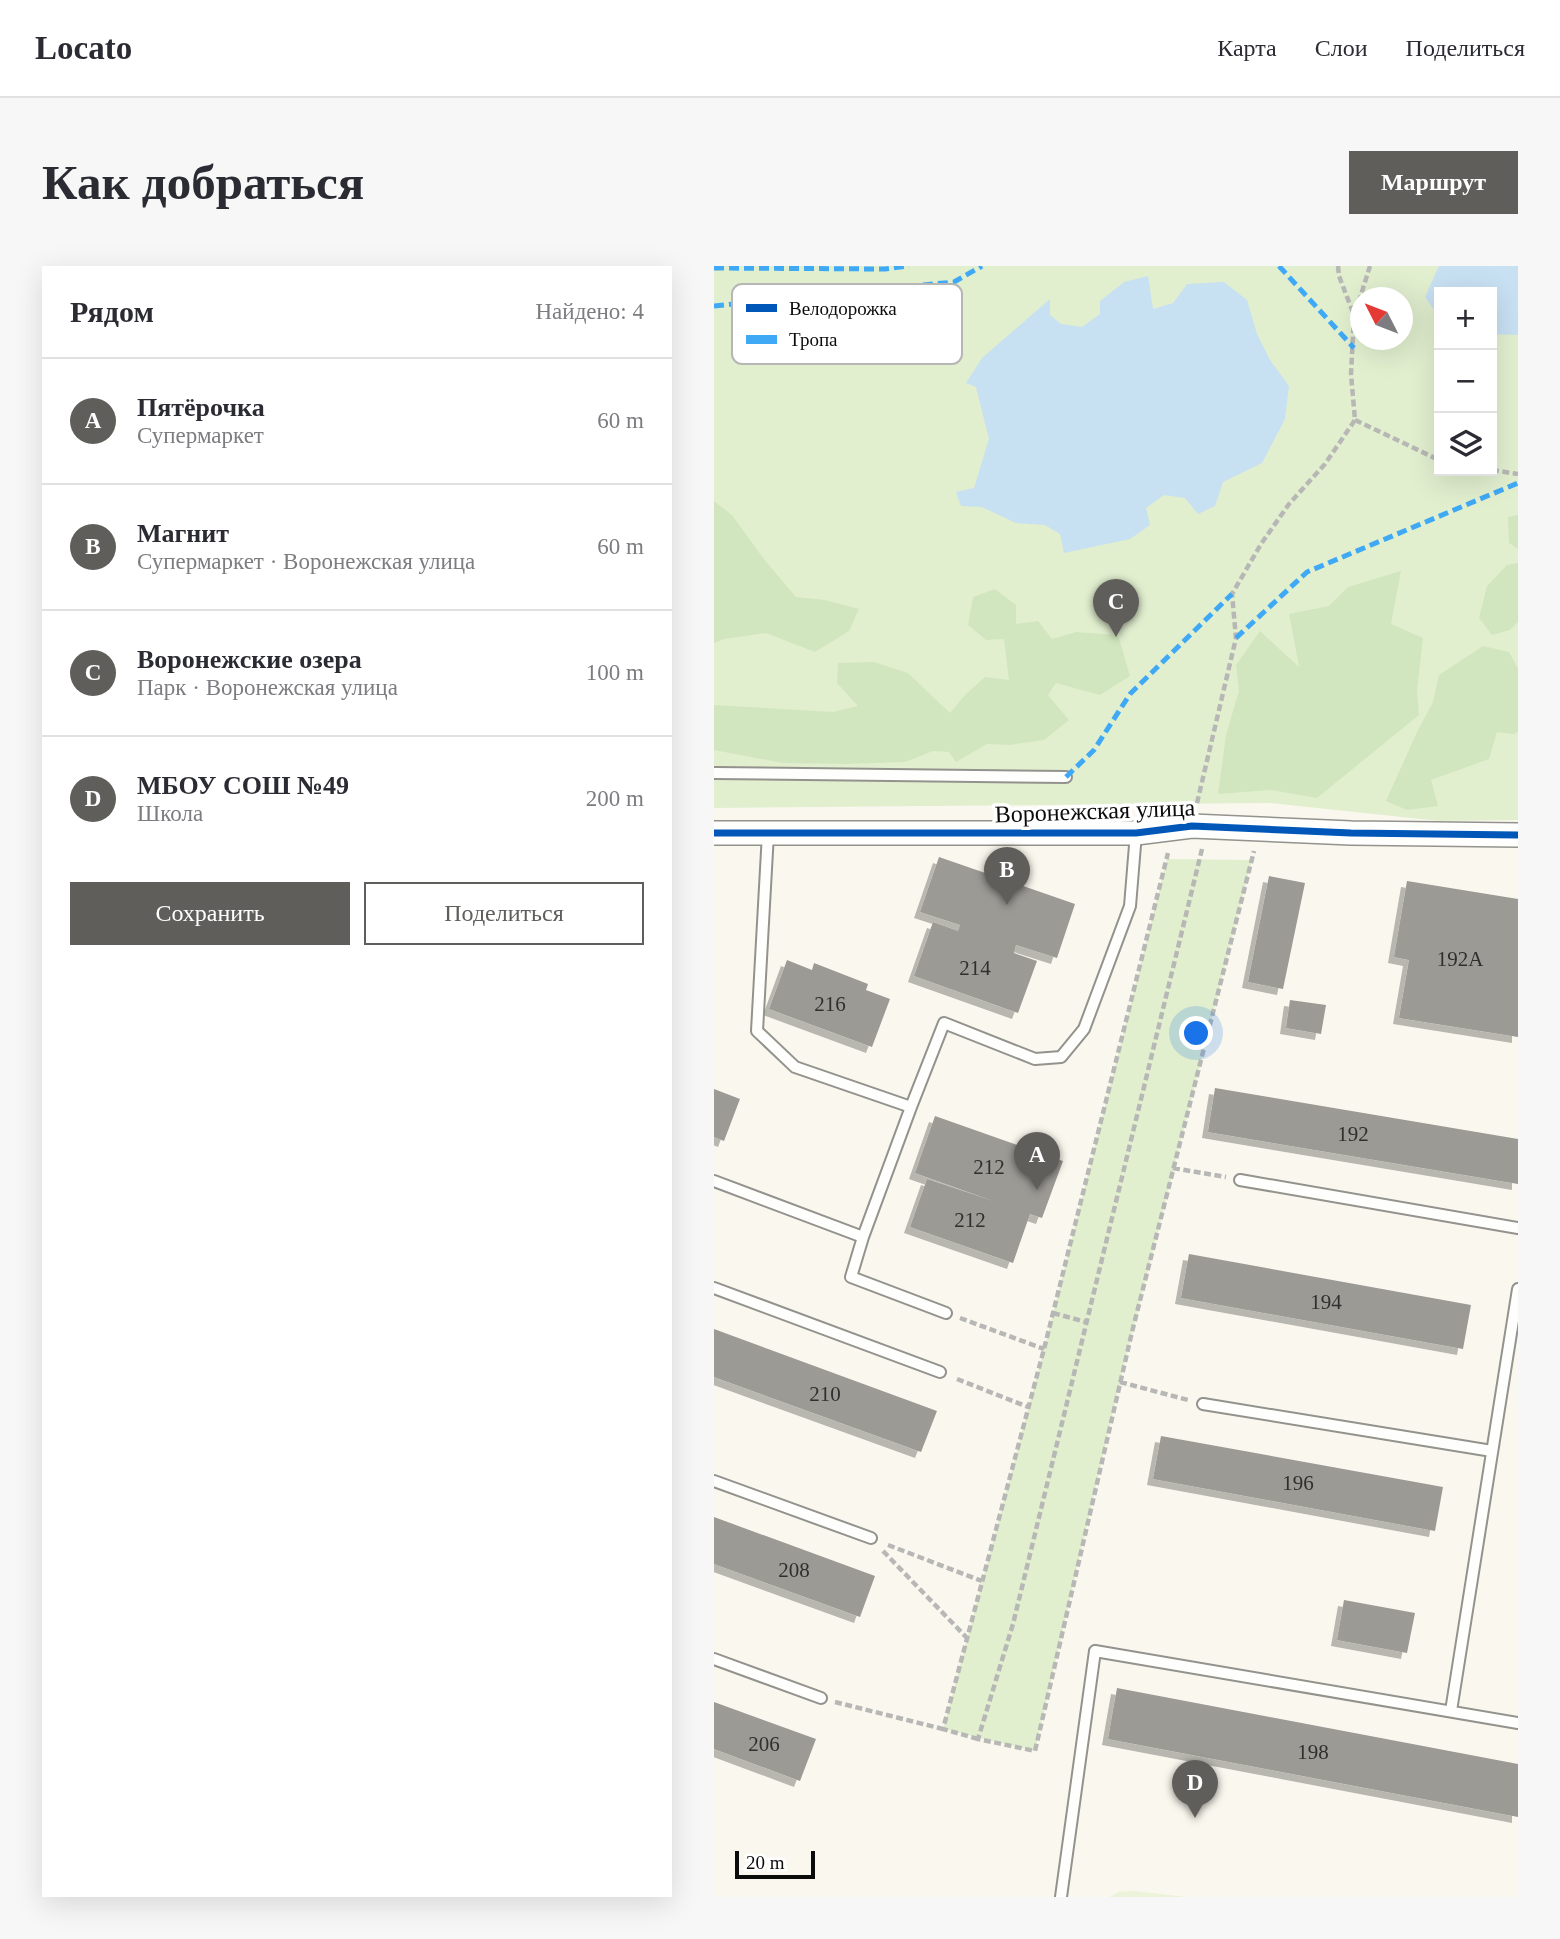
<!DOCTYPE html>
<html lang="ru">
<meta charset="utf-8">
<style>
:root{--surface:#fff;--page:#f7f7f7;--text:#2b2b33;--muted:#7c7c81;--line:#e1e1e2;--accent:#5f5e5a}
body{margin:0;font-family:"Times New Roman",serif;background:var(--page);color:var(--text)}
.controls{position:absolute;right:21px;top:21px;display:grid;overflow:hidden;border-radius:0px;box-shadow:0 7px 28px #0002}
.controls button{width:63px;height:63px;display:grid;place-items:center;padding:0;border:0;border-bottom:2px solid var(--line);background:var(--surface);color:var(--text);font:35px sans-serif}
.compass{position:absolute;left:636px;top:21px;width:63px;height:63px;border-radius:50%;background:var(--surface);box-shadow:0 7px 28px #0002;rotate:312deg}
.scale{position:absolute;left:21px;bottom:18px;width:80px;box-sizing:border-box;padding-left:7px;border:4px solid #0b0b0b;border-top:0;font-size:19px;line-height:24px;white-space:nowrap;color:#0b0b0b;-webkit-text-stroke:5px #fff;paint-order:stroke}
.you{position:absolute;left:483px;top:768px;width:24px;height:24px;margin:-18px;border:5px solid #fff;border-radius:50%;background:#1a73e8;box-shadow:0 0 0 10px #1a73e833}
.badge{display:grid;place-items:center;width:46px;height:46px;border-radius:50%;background:var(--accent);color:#fff;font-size:23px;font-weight:700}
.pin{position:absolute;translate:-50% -58px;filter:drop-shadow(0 2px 4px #0008)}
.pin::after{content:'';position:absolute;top:37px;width:24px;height:21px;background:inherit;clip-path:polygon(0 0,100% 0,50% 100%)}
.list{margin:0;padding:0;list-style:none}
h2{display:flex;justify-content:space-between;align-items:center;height:91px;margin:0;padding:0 28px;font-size:30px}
h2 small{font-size:23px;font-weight:400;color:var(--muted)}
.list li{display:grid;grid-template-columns:46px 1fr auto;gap:21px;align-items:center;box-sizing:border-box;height:126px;padding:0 28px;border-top:2px solid var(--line)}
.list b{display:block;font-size:26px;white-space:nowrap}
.list p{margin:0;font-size:23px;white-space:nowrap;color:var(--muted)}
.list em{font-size:23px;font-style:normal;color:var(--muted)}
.actions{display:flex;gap:14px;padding:21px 28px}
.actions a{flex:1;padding:16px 0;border:2px solid var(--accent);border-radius:0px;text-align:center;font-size:24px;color:var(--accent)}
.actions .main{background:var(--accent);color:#fff}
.icon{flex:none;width:38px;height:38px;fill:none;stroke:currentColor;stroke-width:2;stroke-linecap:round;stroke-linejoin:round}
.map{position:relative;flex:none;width:804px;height:1631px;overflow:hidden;border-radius:0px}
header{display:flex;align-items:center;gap:42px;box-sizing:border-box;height:98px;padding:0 35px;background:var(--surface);border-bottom:2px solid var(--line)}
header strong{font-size:33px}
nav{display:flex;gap:38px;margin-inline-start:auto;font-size:24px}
.intro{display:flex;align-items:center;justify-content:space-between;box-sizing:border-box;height:168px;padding:0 42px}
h1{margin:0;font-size:49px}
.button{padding:18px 32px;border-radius:0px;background:var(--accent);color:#fff;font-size:24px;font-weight:700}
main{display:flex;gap:42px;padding:0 42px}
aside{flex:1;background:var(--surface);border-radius:0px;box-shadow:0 7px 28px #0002}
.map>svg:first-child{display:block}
.green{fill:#e1efcf;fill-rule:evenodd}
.forest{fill:#d1e6be}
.pitch{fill:#ebf3d9}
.water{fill:#c7e0f2}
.building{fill:#9c9a95;filter:url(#shadow)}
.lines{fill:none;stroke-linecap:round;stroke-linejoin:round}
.lane-casing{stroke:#93928d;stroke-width:14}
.street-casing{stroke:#93928d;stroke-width:26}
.path{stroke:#b7b7b5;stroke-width:4.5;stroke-dasharray:7 3.5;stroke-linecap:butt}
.lane{stroke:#fefefc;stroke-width:10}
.street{stroke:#fefefc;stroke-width:23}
.quiet{stroke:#3fa9f5;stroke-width:5;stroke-dasharray:10 5;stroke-linecap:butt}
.cycleway-casing{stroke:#fff;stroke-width:11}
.cycleway{stroke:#0057b8;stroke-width:7}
.labels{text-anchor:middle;stroke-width:7;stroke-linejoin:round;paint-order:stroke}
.number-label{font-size:21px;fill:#2f2f2e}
.street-label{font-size:24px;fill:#0b0b0b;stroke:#fff}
.key{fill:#fff;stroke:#b6b6b6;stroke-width:2}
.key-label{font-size:19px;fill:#0b0b0b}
</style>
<header>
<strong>Locato</strong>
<nav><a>Карта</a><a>Слои</a><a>Поделиться</a></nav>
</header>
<div class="intro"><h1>Как добраться</h1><a class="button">Маршрут</a></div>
<main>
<aside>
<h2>Рядом<small>Найдено: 4</small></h2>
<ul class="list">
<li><span class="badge">A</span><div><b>Пятёрочка</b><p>Супермаркет</p></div><em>60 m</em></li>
<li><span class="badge">B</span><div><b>Магнит</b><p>Супермаркет · Воронежская улица</p></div><em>60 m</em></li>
<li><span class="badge">C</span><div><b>Воронежские озера</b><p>Парк · Воронежская улица</p></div><em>100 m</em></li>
<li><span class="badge">D</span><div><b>МБОУ СОШ №49</b><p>Школа</p></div><em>200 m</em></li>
</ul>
<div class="actions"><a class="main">Сохранить</a><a>Поделиться</a></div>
</aside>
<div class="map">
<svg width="804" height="1631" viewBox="0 0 804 1631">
<defs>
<filter id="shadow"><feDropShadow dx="-6" dy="6" stdDeviation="0" flood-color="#0004"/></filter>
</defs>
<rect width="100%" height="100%" fill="#faf8ee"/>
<path class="green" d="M 0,0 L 804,0 L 804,554 L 725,555 L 555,537 L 0,542 ZM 725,26 L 778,26 L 778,205 L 725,205 ZM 646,32 L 688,32 L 688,74 L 646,74 Z
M 453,593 L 538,594 L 406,1116 L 321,1485 L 229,1463 L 330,1083 Z"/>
<path class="forest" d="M 0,235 L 18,249 L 49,292 L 82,331 L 111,334 L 145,343 L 135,365 L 101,386 L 52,367 L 10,373 L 0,377 Z
M 804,249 L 804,283 L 795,277 L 794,251 Z
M 804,297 L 804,356 L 796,364 L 778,369 L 765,352 L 773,320 L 793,299 Z
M 687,305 L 677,358 L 709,372 L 703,425 L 705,449 L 603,532 L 557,524 L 504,528 L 512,469 L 525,425 L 522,399 L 546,365 L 585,401 L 575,348 L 615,340 L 634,321 Z
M 281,323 L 302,339 L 302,358 L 324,355 L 338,373 L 362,366 L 404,369 L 416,410 L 386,429 L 342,417 L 334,429 L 355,454 L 330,474 L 295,479 L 273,478 L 242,496 L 235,486 L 219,485 L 191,496 L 131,498 L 69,497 L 0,484 L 0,439 L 119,446 L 144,440 L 123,417 L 124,397 L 160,396 L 194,407 L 236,447 L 251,429 L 271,411 L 295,414 L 290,373 L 272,374 L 254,359 L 259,331 Z
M 769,380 L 795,386 L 804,403 L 804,466 L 800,468 L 783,466 L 775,493 L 717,514 L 724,540 L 693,544 L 672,535 L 703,466 L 719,436 L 725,409 Z"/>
<path class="pitch" d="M 420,1625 L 473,1631 L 396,1631 L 404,1626 Z"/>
<path class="water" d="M 725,0 L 804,0 L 804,69 L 778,68 L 778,26 L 725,26 L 725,51 L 711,31 Z
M 434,10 L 439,43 L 459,37 L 473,18 L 510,16 L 533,34 L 543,68 L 556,94 L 575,120 L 571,153 L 548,197 L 509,216 L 501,240 L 484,248 L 471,232 L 450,229 L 432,242 L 436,259 L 416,273 L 350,287 L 346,268 L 331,259 L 302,257 L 268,241 L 247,240 L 242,226 L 260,222 L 275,173 L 262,121 L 252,117 L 268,92 L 336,33 L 336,49 L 347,58 L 368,61 L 386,48 L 386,35 L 410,16 Z"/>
<path class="building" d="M 225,591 L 361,638 L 343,692 L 302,679 L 300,687 L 323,695 L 304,747 L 200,710 L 219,656 L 244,665 L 246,659 L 206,646 Z
M 555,610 L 591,617 L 569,723 L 534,716 Z
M 693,615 L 804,633 L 804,771 L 685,752 L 695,694 L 680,691 Z
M 73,694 L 98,704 L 100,697 L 154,718 L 152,724 L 176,733 L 158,781 L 55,743 Z
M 576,734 L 612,739 L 607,768 L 572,762 Z
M 501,822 L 804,873 L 804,918 L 494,866 Z
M 0,823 L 26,833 L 10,875 L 0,871 Z
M 221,850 L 349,895 L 328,952 L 316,948 L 299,997 L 196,961 L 213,913 L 282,936 L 201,907 Z
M 475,988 L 757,1039 L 749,1083 L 467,1032 Z
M 0,1063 L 223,1145 L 207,1186 L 0,1111 Z
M 447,1170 L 729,1221 L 721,1265 L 439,1213 Z
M 0,1251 L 161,1310 L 146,1351 L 0,1298 Z
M 630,1334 L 701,1347 L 693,1387 L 623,1374 Z
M 403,1422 L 804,1498 L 804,1551 L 394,1473 Z
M 0,1436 L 102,1473 L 86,1515 L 0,1483 Z"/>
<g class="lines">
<g class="lane-casing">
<path id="lane" d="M 0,507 L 352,511
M 54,567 L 43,765 L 81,801 L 197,841
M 526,914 L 804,962
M 0,915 L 149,971 L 197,841 L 230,757 L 321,793 L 347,791 L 370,763 L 416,640 L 422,567
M 149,971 L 137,1011 L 232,1047
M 0,1022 L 226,1106
M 489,1138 L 778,1185
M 0,1215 L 157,1272
M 0,1393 L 107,1432
M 737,1445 L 804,1023
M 347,1631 L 381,1385 L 804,1457"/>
</g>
<g class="street-casing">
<path id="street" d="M 0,567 L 422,567 L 478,560 L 637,567 L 804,569"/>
</g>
<path class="path" d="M 624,0 L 625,10 L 640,49
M 641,154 L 725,194
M 778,204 L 804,208
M 483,537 L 522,372 L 518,328 L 547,278 L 575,238 L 611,198 L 641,154 L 637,108 L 640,51 L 656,0
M 488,583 L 299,1358 L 264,1473 L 321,1485 L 418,1066 L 540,585
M 459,902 L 512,911
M 339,1047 L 372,1056
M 246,1052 L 330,1083
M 243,1113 L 314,1141
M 406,1116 L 474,1134
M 174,1279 L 268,1315
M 169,1285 L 253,1372
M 121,1436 L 229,1463
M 264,1473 L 229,1463 L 330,1083 L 454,587"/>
<use href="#lane" class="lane"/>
<use href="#street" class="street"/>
<path class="quiet" d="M 565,0 L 640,82
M 0,2 L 171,3 L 195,0
M 0,40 L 240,16 L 268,0
M 522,372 L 593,306 L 804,217
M 352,511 L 380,484 L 416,428 L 518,328"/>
<g class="cycleway-casing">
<path id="cycleway" d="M 0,567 L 422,567 L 478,560 L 637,567 L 804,569"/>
</g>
<use href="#cycleway" class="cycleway"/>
</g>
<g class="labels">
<g class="number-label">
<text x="746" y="700">192А</text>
<text x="261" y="709">214</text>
<text x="116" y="745">216</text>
<text x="639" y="875">192</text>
<text x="275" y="908">212</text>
<text x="256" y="961">212</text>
<text x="612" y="1043">194</text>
<text x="111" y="1135">210</text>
<text x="584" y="1224">196</text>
<text x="80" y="1311">208</text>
<text x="50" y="1485">206</text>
<text x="599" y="1493">198</text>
</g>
<g class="street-label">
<text transform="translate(381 545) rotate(-2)" y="8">Воронежская улица</text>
</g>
</g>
<rect x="18" y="18" width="230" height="80" rx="10" class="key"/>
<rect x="32" y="38" width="31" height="8" fill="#0057b8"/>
<rect x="32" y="69" width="31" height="9" fill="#3fa9f5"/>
<g class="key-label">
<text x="75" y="49">Велодорожка</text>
<text x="75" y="80">Тропа</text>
</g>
</svg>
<div class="controls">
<button>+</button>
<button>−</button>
<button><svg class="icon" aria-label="layers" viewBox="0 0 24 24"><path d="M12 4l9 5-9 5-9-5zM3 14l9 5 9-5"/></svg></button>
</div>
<svg class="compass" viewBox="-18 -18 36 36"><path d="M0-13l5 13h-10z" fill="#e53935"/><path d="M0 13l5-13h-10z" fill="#7c7c81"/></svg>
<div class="scale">20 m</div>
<div class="you"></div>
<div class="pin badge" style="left:323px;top:924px">A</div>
<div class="pin badge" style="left:293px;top:639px">B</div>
<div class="pin badge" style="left:402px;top:371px">C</div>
<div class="pin badge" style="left:481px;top:1552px">D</div>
</div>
</main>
